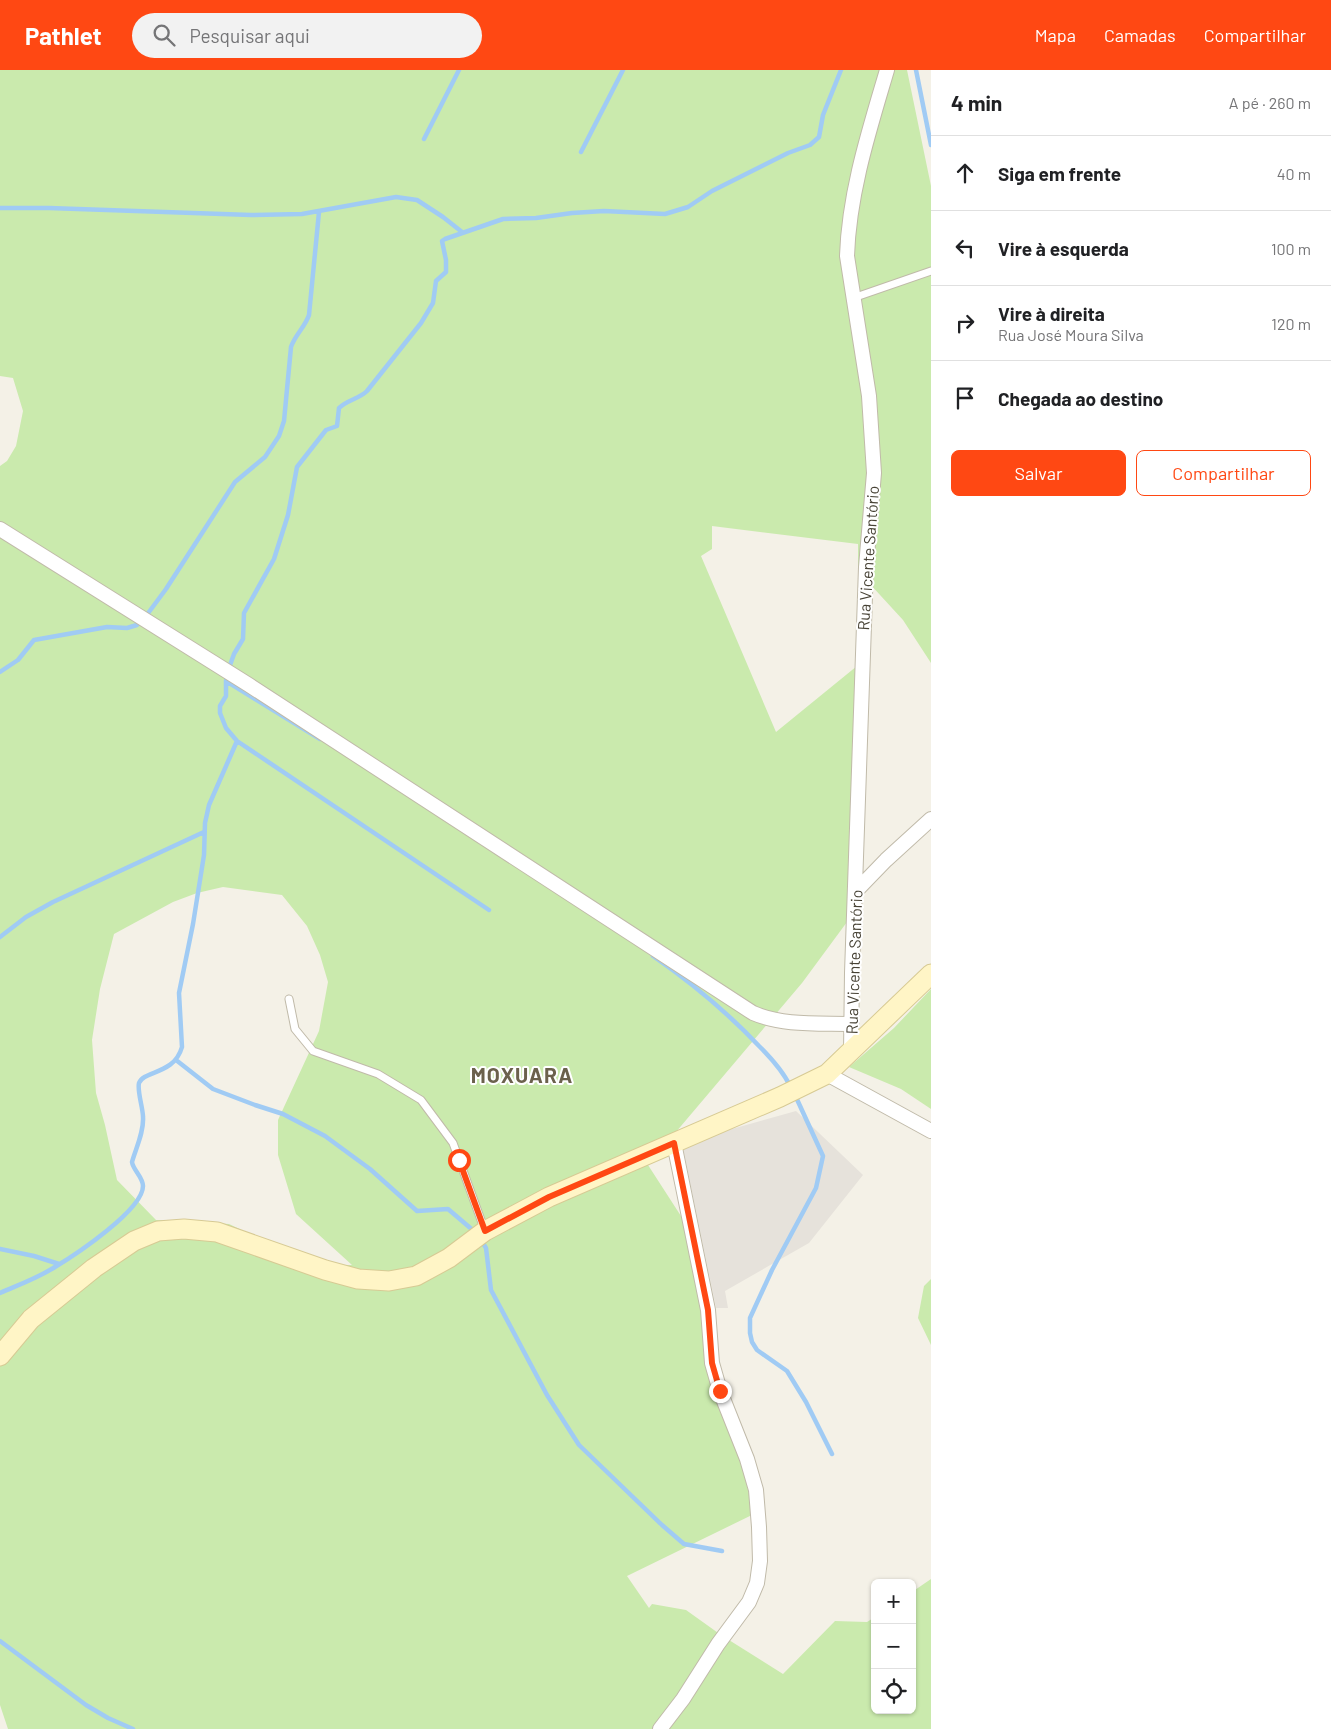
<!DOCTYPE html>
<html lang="pt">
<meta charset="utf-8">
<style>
:root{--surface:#fff;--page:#f2f2f2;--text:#202124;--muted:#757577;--line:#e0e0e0;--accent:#ff4813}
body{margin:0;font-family:Barlow,sans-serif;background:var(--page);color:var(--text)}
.controls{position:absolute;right:15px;bottom:15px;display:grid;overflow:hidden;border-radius:8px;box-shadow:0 1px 4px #0004}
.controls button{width:45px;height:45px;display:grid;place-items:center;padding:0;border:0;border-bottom:1px solid var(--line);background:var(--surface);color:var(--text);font:25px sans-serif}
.stop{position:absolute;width:15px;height:15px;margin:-11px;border:4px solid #ff4813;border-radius:50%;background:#fff}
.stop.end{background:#ff4813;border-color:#fff;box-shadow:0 1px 5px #0008}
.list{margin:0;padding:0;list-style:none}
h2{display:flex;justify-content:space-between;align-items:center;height:65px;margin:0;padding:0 20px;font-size:21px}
h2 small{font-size:16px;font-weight:400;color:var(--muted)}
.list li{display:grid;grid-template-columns:32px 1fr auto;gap:15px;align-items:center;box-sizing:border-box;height:75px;padding:0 20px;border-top:1px solid var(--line)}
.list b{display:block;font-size:19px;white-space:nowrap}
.list p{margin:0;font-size:16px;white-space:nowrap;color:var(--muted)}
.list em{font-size:16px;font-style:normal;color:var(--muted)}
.actions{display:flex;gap:10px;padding:15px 20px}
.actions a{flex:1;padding:11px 0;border:1px solid var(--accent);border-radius:8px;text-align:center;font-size:18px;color:var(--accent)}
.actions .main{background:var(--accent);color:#fff}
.icon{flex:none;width:28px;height:28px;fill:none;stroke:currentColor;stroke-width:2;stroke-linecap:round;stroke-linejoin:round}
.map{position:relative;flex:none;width:931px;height:1659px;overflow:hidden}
header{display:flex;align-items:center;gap:30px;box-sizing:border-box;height:70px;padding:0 25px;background:var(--accent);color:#fff}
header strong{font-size:24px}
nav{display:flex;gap:28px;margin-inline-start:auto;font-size:18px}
.search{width:350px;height:45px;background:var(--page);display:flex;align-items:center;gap:12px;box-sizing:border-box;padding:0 18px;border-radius:28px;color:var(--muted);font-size:19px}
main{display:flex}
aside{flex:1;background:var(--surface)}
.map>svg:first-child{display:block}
.industrial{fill:#e6e2db}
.green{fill:#caeaad;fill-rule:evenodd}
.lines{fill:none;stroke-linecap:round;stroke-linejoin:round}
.stream{stroke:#a0cbf4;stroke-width:4.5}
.lane-casing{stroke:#c0baa9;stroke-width:9}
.street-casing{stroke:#c0baa9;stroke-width:16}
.secondary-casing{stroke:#d7ca94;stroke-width:21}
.lane{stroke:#fff;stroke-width:7}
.street{stroke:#fff;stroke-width:14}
.secondary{stroke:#fff5c6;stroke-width:19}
.route{stroke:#ff4813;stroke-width:6}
.labels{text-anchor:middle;stroke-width:4;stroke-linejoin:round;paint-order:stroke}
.street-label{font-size:16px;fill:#474235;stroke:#fff}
.district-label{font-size:21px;font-weight:bold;letter-spacing:1px;fill:#6b614c;stroke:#fff}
</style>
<header>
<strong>Pathlet</strong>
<div class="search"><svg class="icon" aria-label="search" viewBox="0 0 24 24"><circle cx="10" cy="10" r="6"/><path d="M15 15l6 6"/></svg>Pesquisar aqui</div>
<nav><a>Mapa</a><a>Camadas</a><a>Compartilhar</a></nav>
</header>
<main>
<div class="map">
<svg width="931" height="1659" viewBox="0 0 931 1659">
<rect width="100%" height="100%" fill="#f4f1e7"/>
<path class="industrial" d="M 796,1041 L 863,1105 L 809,1173 L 725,1221 L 728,1238 L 716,1238 L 682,1073 Z"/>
<path class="green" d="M 0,0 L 907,0 L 931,116 L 931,593 L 903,550 L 858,501 L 858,474 L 712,456 L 712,479 L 701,486 L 776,662 L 857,596 L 847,852 L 802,913 L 648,1095 L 690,1160 L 708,1296 L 739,1384 L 754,1444 L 627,1506 L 649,1538 L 652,1534 L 686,1540 L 721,1565 L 783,1604 L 835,1551 L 867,1552 L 875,1547 L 875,1640 L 912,1640 L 912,1522 L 931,1509 L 931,1659 L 8,1659 L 0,1635 L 0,396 L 7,391 L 16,376 L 23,341 L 13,308 L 0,306 ZM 223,817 L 282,825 L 307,856 L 320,885 L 328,912 L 319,961 L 278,1050 L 278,1085 L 296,1144 L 352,1195 L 342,1195 L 256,1167 L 229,1154 L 156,1150 L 117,1110 L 105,1055 L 96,1023 L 92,970 L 100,919 L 114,864 L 173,832 L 197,823 Z
M 931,919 L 931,1039 L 901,1019 L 849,997 L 894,958 Z
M 931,1209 L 931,1275 L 918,1248 L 924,1216 Z"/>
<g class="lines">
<path class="stream" d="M 916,0 L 931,75
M 424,69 L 459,0
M 581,82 L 623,0
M 0,138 L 49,138 L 251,145 L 302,144 L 396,127 L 417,130 L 443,147 L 462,162
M 0,602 L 18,590 L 34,570 L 107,557 L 127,558 L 137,555 L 146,546 L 166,519 L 235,412 L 265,387 L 279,366 L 284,351 L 291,277 C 295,265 305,257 309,245 L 319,142
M 226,611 L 320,669
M 489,840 L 237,671 L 226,658 L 220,643 L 220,636 L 226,626 L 226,611 L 229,598 L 234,584 L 243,569 L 244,543 L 274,489 L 288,445 L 297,397 L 326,360 L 337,356 L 339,338 C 347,330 359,329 367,321 L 421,253 L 433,233 L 436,211 L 446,202 L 446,190 L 442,171 L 445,169 L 503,149 L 536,148 L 572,143 L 604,141 L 665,144 L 688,137 L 712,121 L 788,83 L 810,75 L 819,67 L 823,45 L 841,0
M 0,867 L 26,847 L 53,832 L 204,762
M 653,886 C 692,913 727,942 759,976 C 771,988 783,1001 790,1016
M 176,990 L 213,1019 L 255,1035 L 283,1044 L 325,1066 L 370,1099 L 417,1141 L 448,1139 L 475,1162
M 795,1025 L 823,1086 L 816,1118 L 772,1200 L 750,1248 L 750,1263 L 752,1272 L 757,1280 L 787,1301 L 806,1332 L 832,1384
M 481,1170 L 486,1178 L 491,1220 L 547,1325 L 579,1375 L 662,1455 L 684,1474 L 722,1481
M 0,1179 L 34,1186 L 59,1194
M 0,1223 C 18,1215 38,1208 55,1197 C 75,1185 143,1140 143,1116 C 143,1107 133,1100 132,1092 C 136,1078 144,1062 143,1047 C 143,1038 137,1021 139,1013 C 144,1000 174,1005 182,977 L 179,923 L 193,854 L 204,785 L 205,753 L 209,735 L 237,671
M 0,1571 L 86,1635 L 108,1648 L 133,1659"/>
<g class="lane-casing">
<path id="lane" d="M 853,228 L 931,201
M 289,929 L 295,959 L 313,981 L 378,1004 L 421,1030 L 453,1073 L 485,1161"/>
</g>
<g class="street-casing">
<path id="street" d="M 0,459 L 249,615 L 753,943 C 783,956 819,953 851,954
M 856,821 L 886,790 L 931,749
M 851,982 L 852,903 L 866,497 L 874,403 L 869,326 L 847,186 C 849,123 869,61 887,0
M 827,1004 L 931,1061
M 660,1659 L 683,1629 L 718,1574 L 749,1532 L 757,1513 L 760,1491 L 759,1457 L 756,1420 L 747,1389 L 720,1321 L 712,1293 L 708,1240 L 674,1073"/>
</g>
<g class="secondary-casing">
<path id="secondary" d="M 0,1286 L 31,1249 L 94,1198 L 134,1171 L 158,1161 L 184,1159 L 217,1162 L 325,1200 L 358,1209 L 389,1211 L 416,1206 L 449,1188 L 485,1161 L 549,1127 L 780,1027 L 827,1004 L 931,904"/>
</g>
<use href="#lane" class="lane"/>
<use href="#street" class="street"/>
<use href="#secondary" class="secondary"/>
</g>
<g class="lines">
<path class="route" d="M 459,1090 L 485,1161 L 549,1127 L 674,1073 L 708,1240 L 712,1293 L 720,1321"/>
</g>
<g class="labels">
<g class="street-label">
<text transform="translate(868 488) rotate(-86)" y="6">Rua Vicente Santório</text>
<text transform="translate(854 892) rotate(-88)" y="6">Rua Vicente Santório</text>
</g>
<g class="district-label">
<text x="522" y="1013">MOXUARA</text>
</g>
</g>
</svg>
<div class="controls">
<button>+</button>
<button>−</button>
<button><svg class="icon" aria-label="locate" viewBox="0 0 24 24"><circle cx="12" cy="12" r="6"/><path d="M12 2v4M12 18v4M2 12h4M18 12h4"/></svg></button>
</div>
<div class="stop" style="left:459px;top:1090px"></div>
<div class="stop end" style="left:720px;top:1321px"></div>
</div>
<aside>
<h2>4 min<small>A pé · 260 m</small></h2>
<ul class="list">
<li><svg class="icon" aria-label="ahead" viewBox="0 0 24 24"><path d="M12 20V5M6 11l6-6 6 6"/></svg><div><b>Siga em frente</b></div><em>40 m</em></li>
<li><svg class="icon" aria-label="left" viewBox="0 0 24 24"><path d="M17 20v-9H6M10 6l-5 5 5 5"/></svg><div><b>Vire à esquerda</b></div><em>100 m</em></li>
<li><svg class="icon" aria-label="right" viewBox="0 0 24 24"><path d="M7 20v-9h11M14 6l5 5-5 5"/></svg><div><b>Vire à direita</b><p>Rua José Moura Silva</p></div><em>120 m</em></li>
<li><svg class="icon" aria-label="arrive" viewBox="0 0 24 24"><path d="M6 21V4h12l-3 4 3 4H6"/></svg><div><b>Chegada ao destino</b></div></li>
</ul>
<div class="actions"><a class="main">Salvar</a><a>Compartilhar</a></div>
</aside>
</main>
